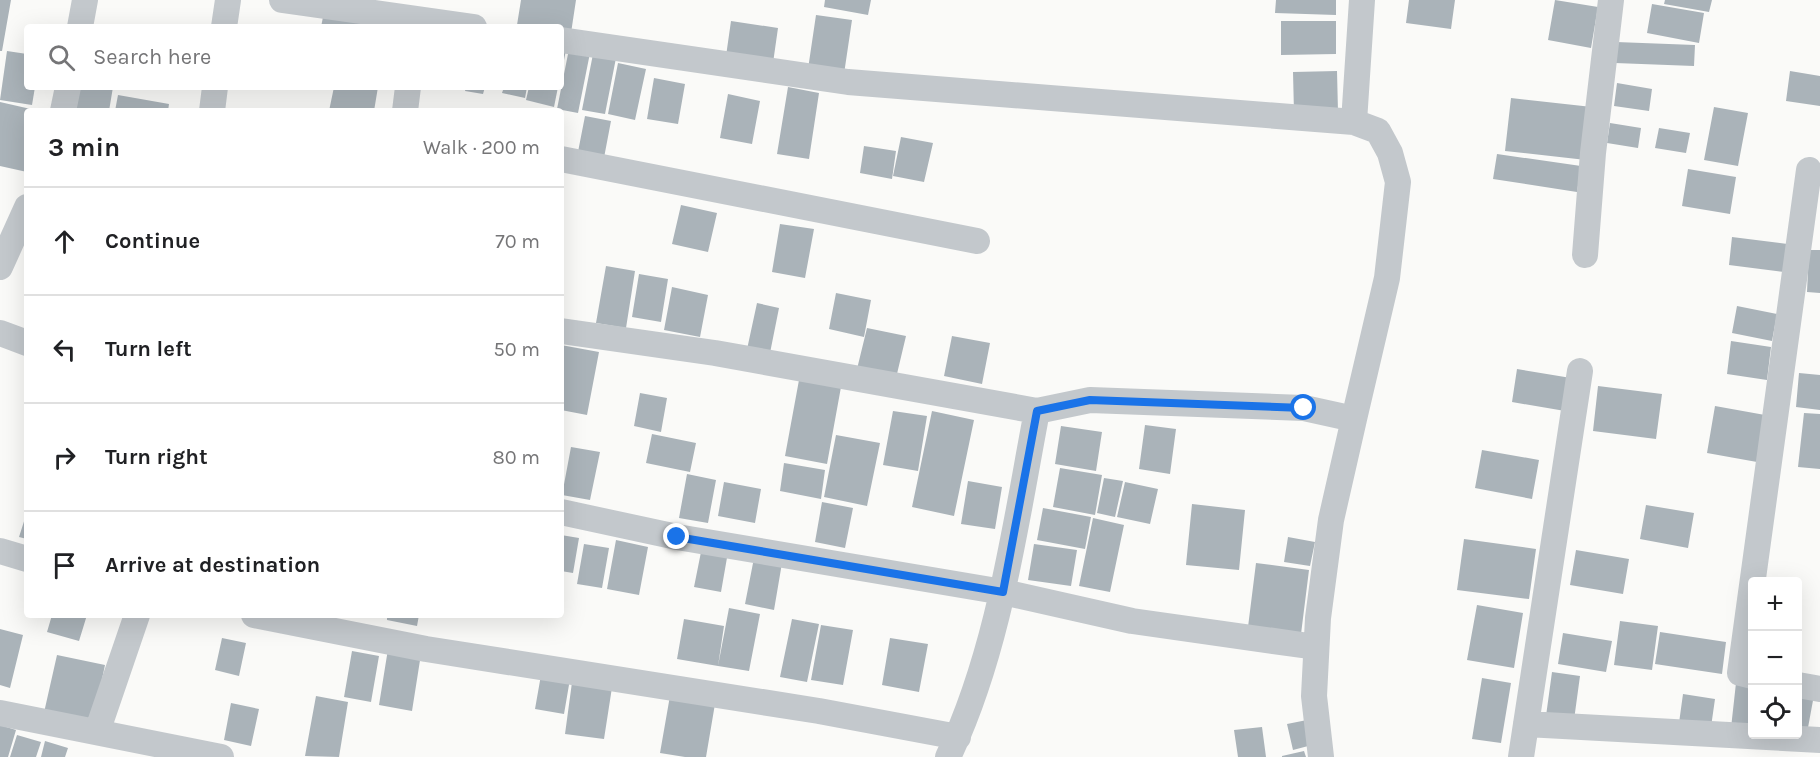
<!DOCTYPE html>
<meta charset="utf-8">
<style>
:root{--surface:#fff;--page:#f2f2f2;--text:#202124;--muted:#757577;--line:#e0e0e0}
body{margin:0;font-family:Karla,sans-serif;background:var(--page);color:var(--text)}
.controls{position:absolute;right:18px;bottom:18px;display:grid;overflow:hidden;border-radius:6px;box-shadow:0 6px 24px #0002}
.controls button{width:54px;height:54px;display:grid;place-items:center;padding:0;border:0;border-bottom:2px solid var(--line);background:var(--surface);color:var(--text);font:30px sans-serif}
.stop{position:absolute;width:18px;height:18px;margin:-14px;border:4px solid #1a73e8;border-radius:50%;background:#fff}
.stop.end{background:#1a73e8;border-color:#fff;box-shadow:0 2px 6px #0008}
.list{margin:0;padding:0;list-style:none}
h2{display:flex;justify-content:space-between;align-items:center;height:78px;margin:0;padding:0 24px;font-size:26px}
h2 small{font-size:20px;font-weight:400;color:var(--muted)}
.list li{display:grid;grid-template-columns:39px 1fr auto;gap:18px;align-items:center;box-sizing:border-box;height:108px;padding:0 24px;border-top:2px solid var(--line)}
.list b{display:block;font-size:22px;white-space:nowrap}
.list em{font-size:20px;font-style:normal;color:var(--muted)}
.icon{flex:none;width:33px;height:33px;fill:none;stroke:currentColor;stroke-width:2;stroke-linecap:round;stroke-linejoin:round}
.map{position:relative;flex:none;width:1820px;height:757px;overflow:hidden}
.search{position:absolute;background:var(--surface);box-shadow:0 6px 24px #0002;left:24px;top:24px;width:540px;height:66px;display:flex;align-items:center;gap:15px;box-sizing:border-box;padding:0 21px;border-radius:6px;color:var(--muted);font-size:22px}
.panel{position:absolute;background:var(--surface);box-shadow:0 6px 24px #0002;left:24px;top:108px;width:540px;height:510px;border-radius:6px}
.map>svg:first-child{display:block}
.building{fill:#aab3b9}
.lines{fill:none;stroke-linecap:round;stroke-linejoin:round}
.minor{stroke:#c3c8cc;stroke-width:26}
.route{stroke:#1a73e8;stroke-width:8}
</style>
<div class="map">
<svg width="1820" height="757" viewBox="0 0 1820 757">
<rect width="100%" height="100%" fill="#fafaf8"/>
<path class="building" d="M 0,0 L 11,0 L 2,51 L 0,51 Z
M 521,0 L 576,0 L 571,33 L 561,32 L 561,27 L 517,25 Z
M 825,0 L 871,0 L 868,15 L 824,7 Z
M 1276,0 L 1336,0 L 1336,15 L 1275,13 Z
M 1409,0 L 1455,0 L 1451,29 L 1406,23 Z
M 1555,0 L 1598,7 L 1591,48 L 1548,40 Z
M 1665,0 L 1712,0 L 1709,12 L 1664,4 Z
M 1652,4 L 1704,13 L 1699,43 L 1647,33 Z
M 324,12 L 366,19 L 365,27 L 321,27 Z
M 816,15 L 852,20 L 844,74 L 808,69 Z
M 731,21 L 778,28 L 773,63 L 726,56 Z
M 1281,21 L 1336,21 L 1336,54 L 1281,55 Z
M 1616,42 L 1695,45 L 1694,66 L 1615,63 Z
M 561,49 L 566,50 L 562,70 L 561,70 Z
M 569,49 L 590,53 L 578,113 L 557,109 Z
M 7,51 L 27,54 L 27,87 L 35,87 L 32,105 L 0,100 Z
M 593,54 L 616,58 L 605,114 L 582,110 Z
M 618,63 L 646,69 L 635,120 L 608,114 Z
M 1337,71 L 1338,112 L 1294,113 L 1293,72 Z
M 1790,71 L 1820,76 L 1820,106 L 1786,101 Z
M 654,78 L 685,84 L 678,124 L 647,119 Z
M 1617,83 L 1652,89 L 1649,111 L 1614,106 Z
M 76,87 L 113,87 L 109,111 L 71,111 Z
M 334,87 L 378,87 L 374,111 L 329,111 Z
M 466,87 L 485,87 L 483,94 L 465,91 Z
M 504,87 L 527,87 L 525,98 L 502,93 Z
M 529,87 L 558,87 L 554,107 L 526,100 Z
M 788,87 L 819,93 L 809,159 L 777,154 Z
M 728,94 L 760,101 L 752,144 L 720,138 Z
M 118,95 L 169,104 L 168,111 L 115,111 Z
M 1511,98 L 1592,107 L 1586,160 L 1505,151 Z
M 0,102 L 35,110 L 27,111 L 27,172 L 0,166 Z
M 1714,107 L 1748,113 L 1738,166 L 1704,160 Z
M 585,116 L 611,121 L 603,163 L 577,157 Z
M 1610,123 L 1641,128 L 1638,148 L 1607,143 Z
M 1659,128 L 1690,133 L 1686,153 L 1655,148 Z
M 901,137 L 933,143 L 924,182 L 893,176 Z
M 864,146 L 896,151 L 892,179 L 860,173 Z
M 1497,154 L 1581,166 L 1577,192 L 1493,179 Z
M 1688,169 L 1736,177 L 1730,214 L 1682,206 Z
M 681,205 L 717,213 L 708,252 L 672,244 Z
M 780,224 L 814,229 L 805,278 L 772,272 Z
M 1732,237 L 1795,245 L 1792,273 L 1729,265 Z
M 1809,250 L 1820,250 L 1820,293 L 1807,292 Z
M 606,266 L 635,271 L 626,328 L 596,323 Z
M 639,274 L 668,279 L 661,322 L 632,317 Z
M 672,287 L 708,295 L 700,337 L 664,330 Z
M 836,293 L 871,300 L 864,337 L 829,329 Z
M 757,303 L 779,308 L 769,358 L 746,354 Z
M 1737,306 L 1777,314 L 1772,341 L 1732,333 Z
M 867,328 L 906,336 L 896,378 L 857,369 Z
M 952,336 L 990,343 L 982,384 L 944,376 Z
M 1731,341 L 1771,347 L 1767,380 L 1727,374 Z
M 561,345 L 599,352 L 587,415 L 561,410 Z
M 1517,369 L 1571,378 L 1565,411 L 1512,402 Z
M 1799,373 L 1820,375 L 1820,410 L 1796,407 Z
M 799,380 L 841,387 L 827,464 L 785,456 Z
M 1598,386 L 1662,394 L 1656,439 L 1593,431 Z
M 640,393 L 667,398 L 661,432 L 634,426 Z
M 1715,406 L 1765,415 L 1757,462 L 1707,453 Z
M 893,411 L 927,416 L 918,471 L 883,465 Z
M 932,411 L 974,420 L 954,516 L 912,507 Z
M 1804,413 L 1820,414 L 1820,469 L 1798,467 Z
M 1145,425 L 1176,429 L 1170,474 L 1139,469 Z
M 1061,426 L 1102,432 L 1096,471 L 1055,464 Z
M 652,434 L 696,443 L 690,472 L 646,463 Z
M 836,435 L 880,443 L 867,506 L 824,497 Z
M 571,447 L 600,452 L 590,500 L 562,495 Z
M 1482,450 L 1539,460 L 1532,499 L 1475,488 Z
M 784,463 L 825,470 L 821,499 L 780,491 Z
M 1060,468 L 1102,475 L 1095,515 L 1053,507 Z
M 687,474 L 716,480 L 708,523 L 679,518 Z
M 1104,478 L 1123,481 L 1115,517 L 1097,513 Z
M 968,481 L 1002,487 L 995,529 L 961,524 Z
M 724,482 L 761,489 L 755,523 L 718,516 Z
M 1125,482 L 1158,489 L 1150,524 L 1117,517 Z
M 822,502 L 853,508 L 845,548 L 815,542 Z
M 1192,504 L 1245,510 L 1239,570 L 1186,565 Z
M 1646,505 L 1694,513 L 1688,548 L 1640,539 Z
M 1043,508 L 1091,517 L 1085,549 L 1037,540 Z
M 27,512 L 27,539 L 19,537 Z
M 1093,518 L 1124,525 L 1110,592 L 1079,586 Z
M 561,535 L 579,538 L 573,573 L 561,571 Z
M 1288,537 L 1315,542 L 1310,566 L 1284,562 Z
M 1464,539 L 1536,549 L 1529,599 L 1457,590 Z
M 616,540 L 648,547 L 639,595 L 607,589 Z
M 584,544 L 609,548 L 602,588 L 577,584 Z
M 1034,544 L 1077,550 L 1071,586 L 1028,580 Z
M 702,547 L 728,552 L 721,592 L 694,587 Z
M 1576,550 L 1629,559 L 1623,594 L 1570,585 Z
M 754,558 L 782,563 L 774,610 L 745,604 Z
M 1256,563 L 1309,570 L 1301,634 L 1248,627 Z
M 1477,605 L 1523,613 L 1514,668 L 1467,660 Z
M 729,608 L 760,614 L 749,671 L 718,666 Z
M 52,615 L 87,615 L 79,641 L 47,632 Z
M 387,615 L 419,615 L 417,626 L 387,620 Z
M 684,619 L 724,626 L 718,666 L 677,659 Z
M 792,619 L 819,624 L 807,682 L 780,677 Z
M 1620,621 L 1658,626 L 1652,670 L 1614,665 Z
M 821,625 L 853,630 L 843,685 L 811,680 Z
M 0,629 L 23,635 L 10,688 L 0,685 Z
M 1660,632 L 1726,642 L 1722,674 L 1655,664 Z
M 1563,633 L 1612,641 L 1606,672 L 1558,664 Z
M 222,638 L 246,643 L 239,676 L 215,670 Z
M 890,638 L 928,644 L 919,692 L 882,685 Z
M 388,649 L 421,654 L 412,711 L 379,705 Z
M 352,651 L 379,656 L 371,702 L 344,697 Z
M 57,655 L 105,665 L 92,727 L 43,717 Z
M 1552,672 L 1580,676 L 1574,720 L 1546,716 Z
M 541,675 L 570,679 L 564,714 L 535,709 Z
M 573,675 L 613,681 L 604,739 L 565,734 Z
M 1482,678 L 1511,683 L 1501,743 L 1472,739 Z
M 1736,683 L 1752,685 L 1752,731 L 1731,728 Z
M 671,690 L 716,698 L 706,757 L 685,757 L 660,753 Z
M 1798,692 L 1814,695 L 1807,733 L 1798,732 Z
M 1683,694 L 1715,699 L 1711,727 L 1679,723 Z
M 316,696 L 348,702 L 339,757 L 305,756 Z
M 231,703 L 259,709 L 251,746 L 224,740 Z
M 1307,720 L 1312,745 L 1293,750 L 1287,724 Z
M 0,725 L 16,730 L 8,757 L 0,757 Z
M 1262,727 L 1266,757 L 1238,757 L 1234,730 Z
M 17,735 L 41,742 L 36,757 L 10,757 Z
M 45,741 L 68,748 L 65,757 L 41,757 Z
M 1304,751 L 1306,757 L 1282,757 L 1282,756 Z"/>
<g class="lines">
<path class="minor" d="M 282,0 L 474,27
M 80,27 L 85,0
M 224,27 L 228,0
M 561,40 L 848,82 L 1354,122
M 63,111 L 68,87
M 212,111 L 215,87
M 405,111 L 408,87
M 561,159 L 977,241
M 1585,255 L 1593,153 L 1611,0
M 0,267 L 27,207
M 561,331 L 715,353 L 1037,411 L 1090,400 L 1304,408 L 1354,419 L 1387,278 L 1398,182 L 1390,153 L 1378,131 L 1354,122 L 1362,0
M 0,333 L 27,343
M 561,512 L 677,537 L 1003,592 L 1132,621 L 1316,647
M 0,551 L 27,559
M 254,615 L 426,649 L 819,711 L 958,737
M 1752,676 L 1740,673 L 1809,170
M 1798,685 L 1820,689
M 0,713 L 221,757
M 1526,724 L 1820,740
M 97,732 L 137,615
M 948,757 C 999,650 1015,526 1037,411
M 1321,757 L 1314,696 L 1318,618 L 1331,520 L 1354,419
M 1521,757 L 1580,371"/>
</g>
<g class="lines">
<path class="route" d="M 677,537 L 1003,592 L 1037,411 L 1090,400 L 1304,408"/>
</g>
</svg>
<div class="controls">
<button>+</button>
<button>−</button>
<button><svg class="icon" aria-label="locate" viewBox="0 0 24 24"><circle cx="12" cy="12" r="6"/><path d="M12 2v4M12 18v4M2 12h4M18 12h4"/></svg></button>
</div>
<div class="stop" style="left:1304px;top:408px"></div>
<div class="stop end" style="left:677px;top:537px"></div>
<div class="search"><svg class="icon" aria-label="search" viewBox="0 0 24 24"><circle cx="10" cy="10" r="6"/><path d="M15 15l6 6"/></svg>Search here</div>
<section class="panel">
<h2>3 min<small>Walk · 200 m</small></h2>
<ul class="list">
<li><svg class="icon" aria-label="ahead" viewBox="0 0 24 24"><path d="M12 20V5M6 11l6-6 6 6"/></svg><div><b>Continue</b></div><em>70 m</em></li>
<li><svg class="icon" aria-label="left" viewBox="0 0 24 24"><path d="M17 20v-9H6M10 6l-5 5 5 5"/></svg><div><b>Turn left</b></div><em>50 m</em></li>
<li><svg class="icon" aria-label="right" viewBox="0 0 24 24"><path d="M7 20v-9h11M14 6l5 5-5 5"/></svg><div><b>Turn right</b></div><em>80 m</em></li>
<li><svg class="icon" aria-label="arrive" viewBox="0 0 24 24"><path d="M6 21V4h12l-3 4 3 4H6"/></svg><div><b>Arrive at destination</b></div></li>
</ul>
</section>
</div>
